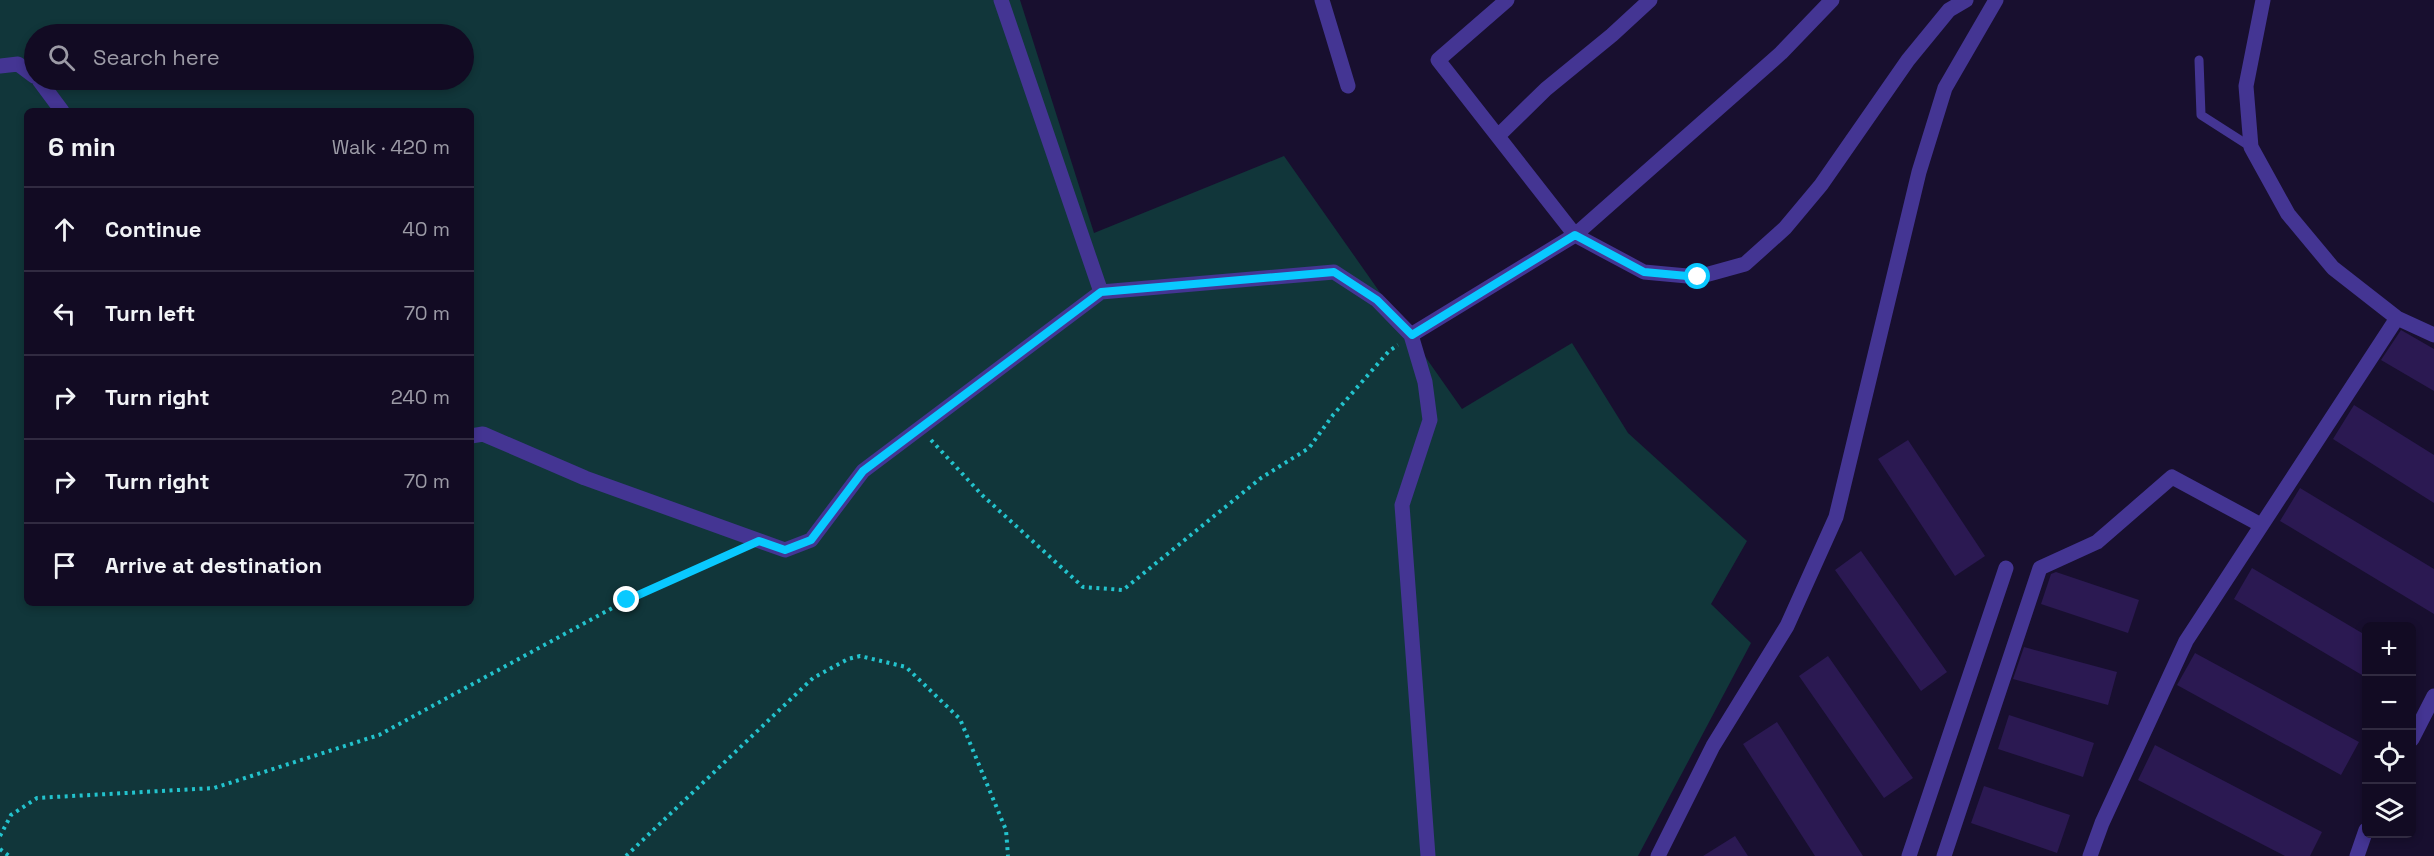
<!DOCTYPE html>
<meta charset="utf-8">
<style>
:root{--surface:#120b23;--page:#1b142b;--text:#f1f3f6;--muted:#9c9ba6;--line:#312b41}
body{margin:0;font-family:"Space Grotesk",sans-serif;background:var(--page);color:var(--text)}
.controls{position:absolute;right:18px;bottom:18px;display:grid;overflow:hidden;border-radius:9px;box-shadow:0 3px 9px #0003}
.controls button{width:54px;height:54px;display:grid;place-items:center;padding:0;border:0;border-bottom:2px solid var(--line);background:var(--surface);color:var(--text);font:30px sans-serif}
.stop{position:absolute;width:18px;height:18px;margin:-14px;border:4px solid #09c9ff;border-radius:50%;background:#fff}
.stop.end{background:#09c9ff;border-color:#fff;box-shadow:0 2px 6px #0008}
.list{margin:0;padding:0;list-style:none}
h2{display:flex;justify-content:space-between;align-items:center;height:78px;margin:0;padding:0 24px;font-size:26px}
h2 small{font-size:20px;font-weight:400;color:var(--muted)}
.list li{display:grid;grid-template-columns:39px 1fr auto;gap:18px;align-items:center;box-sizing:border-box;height:84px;padding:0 24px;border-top:2px solid var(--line)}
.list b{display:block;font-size:22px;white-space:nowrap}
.list em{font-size:20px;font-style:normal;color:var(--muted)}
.icon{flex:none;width:33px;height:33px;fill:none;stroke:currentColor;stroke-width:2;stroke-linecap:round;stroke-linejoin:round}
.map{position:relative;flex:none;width:2434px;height:856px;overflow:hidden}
.search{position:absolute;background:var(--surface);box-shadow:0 3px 9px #0003;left:24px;top:24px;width:450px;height:66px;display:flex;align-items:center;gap:15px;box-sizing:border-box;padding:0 21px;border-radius:33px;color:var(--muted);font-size:22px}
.panel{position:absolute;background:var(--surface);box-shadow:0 3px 9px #0003;left:24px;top:108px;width:450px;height:498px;border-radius:9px}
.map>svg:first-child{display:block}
.green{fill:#11363a;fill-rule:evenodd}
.building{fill:#2b1952}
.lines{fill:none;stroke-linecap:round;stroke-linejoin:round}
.path{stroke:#23c3cd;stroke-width:4;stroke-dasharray:3 4.5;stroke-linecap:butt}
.lane{stroke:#443593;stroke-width:9}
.street{stroke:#443593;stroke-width:15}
.route{stroke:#09c9ff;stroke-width:8}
</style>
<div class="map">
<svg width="2434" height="856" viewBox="0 0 2434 856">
<rect width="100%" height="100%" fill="#180f2f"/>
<path class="green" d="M 0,0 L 1020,0 L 1094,233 L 1284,156 L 1462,409 L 1572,343 L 1628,433 L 1747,541 L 1711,604 L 1751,643 L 1638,856 L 0,856 ZM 34,34 L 464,34 L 464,80 L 34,80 ZM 27,111 L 471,111 L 471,603 L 27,603 Z"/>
<path class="building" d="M 2401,330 L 2434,349 L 2434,391 L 2381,360 Z
M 2354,405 L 2434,455 L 2434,503 L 2333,439 Z
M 1908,440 L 1985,556 L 1955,576 L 1878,459 Z
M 2300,488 L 2434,569 L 2434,614 L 2280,521 Z
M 1861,551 L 1947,672 L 1921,691 L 1835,570 Z
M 2252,568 L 2367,636 L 2367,678 L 2234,599 Z
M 2056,572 L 2139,600 L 2128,633 L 2041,604 L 2051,574 Z
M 2024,647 L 2117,672 L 2108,705 L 2013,679 Z
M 2195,653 L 2359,742 L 2341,775 L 2177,685 Z
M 1828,656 L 1913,778 L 1884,798 L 1799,676 Z
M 2009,715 L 2094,743 L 2083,777 L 1998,749 Z
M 1777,722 L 1863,856 L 1815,856 L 1743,744 Z
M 2155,745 L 2322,832 L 2310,856 L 2285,856 L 2138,780 Z
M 1984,786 L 2070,815 L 2057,853 L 1971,823 Z
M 1735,836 L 1748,856 L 1703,856 Z"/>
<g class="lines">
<path class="path" d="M 931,440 L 982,495 L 1083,587 L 1123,590 L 1261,478 L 1309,448 L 1333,415 L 1389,351 L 1398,345
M 0,836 L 11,815 L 37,798 L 214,788 L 379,735 L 627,600 L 738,550
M 0,849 L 9,856
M 626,856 L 813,678 L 848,659 L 860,656 L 906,667 L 960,719 L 1006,830 L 1008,856"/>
<path class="lane" d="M 2199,60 L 2201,115 L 2251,147"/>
<path class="street" d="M 1001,0 L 1101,292 L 1334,272 L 1377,300 L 1411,335 L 1425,382 L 1430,420 L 1402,505 L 1428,856
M 1322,0 L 1348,86
M 1507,0 L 1438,60 L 1575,235 L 1644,272 L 1698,277 L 1745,264 L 1785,228 L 1821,185 L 1908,60 L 1949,10 L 1966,0
M 2263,0 L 2246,86 L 2251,147 L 2288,214 L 2333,268 L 2397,318 L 2434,335
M 0,66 L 18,64 L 34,76
M 39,80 L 62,111
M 1498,136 L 1546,89 L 1612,35 L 1650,0
M 1411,335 L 1575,235 L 1781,53 L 1832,0
M 471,436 L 483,434 L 585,478 L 785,550 L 811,540 L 863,471 L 1101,292
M 2412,739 L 2434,696
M 1658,856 L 1713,746 L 1787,626 L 1836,517 L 1919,172 L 1945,88 L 1996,0
M 1909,856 L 2006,568
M 1944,856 L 2040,568 L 2097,542 L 2172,477 L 2261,525
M 2090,856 L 2102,823 L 2186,641 L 2397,318
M 2357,856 L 2366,830"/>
</g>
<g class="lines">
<path class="route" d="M 627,600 L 759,541 L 785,550 L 811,540 L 863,471 L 1101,292 L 1334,272 L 1377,300 L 1412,335 L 1575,235 L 1644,272 L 1698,277"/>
</g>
</svg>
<div class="controls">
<button>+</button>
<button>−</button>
<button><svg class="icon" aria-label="locate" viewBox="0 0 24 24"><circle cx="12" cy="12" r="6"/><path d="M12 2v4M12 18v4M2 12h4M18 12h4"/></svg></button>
<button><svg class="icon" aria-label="layers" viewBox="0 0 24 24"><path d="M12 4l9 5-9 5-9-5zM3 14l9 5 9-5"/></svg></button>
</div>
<div class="stop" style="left:1698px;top:277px"></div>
<div class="stop end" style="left:627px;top:600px"></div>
<div class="search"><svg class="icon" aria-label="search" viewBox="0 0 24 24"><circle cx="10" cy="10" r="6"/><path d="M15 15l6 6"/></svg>Search here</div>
<section class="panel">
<h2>6 min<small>Walk · 420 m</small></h2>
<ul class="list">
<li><svg class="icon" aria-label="ahead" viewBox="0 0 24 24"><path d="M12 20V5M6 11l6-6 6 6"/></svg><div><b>Continue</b></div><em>40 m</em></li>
<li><svg class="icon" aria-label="left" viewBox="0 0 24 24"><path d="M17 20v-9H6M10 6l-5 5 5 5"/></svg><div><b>Turn left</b></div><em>70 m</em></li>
<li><svg class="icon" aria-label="right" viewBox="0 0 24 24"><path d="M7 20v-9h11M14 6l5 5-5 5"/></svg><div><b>Turn right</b></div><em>240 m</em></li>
<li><svg class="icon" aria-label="right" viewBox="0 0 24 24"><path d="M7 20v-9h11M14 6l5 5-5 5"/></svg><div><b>Turn right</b></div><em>70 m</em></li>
<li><svg class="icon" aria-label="arrive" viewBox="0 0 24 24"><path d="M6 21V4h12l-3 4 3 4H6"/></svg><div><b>Arrive at destination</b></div></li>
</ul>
</section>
</div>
